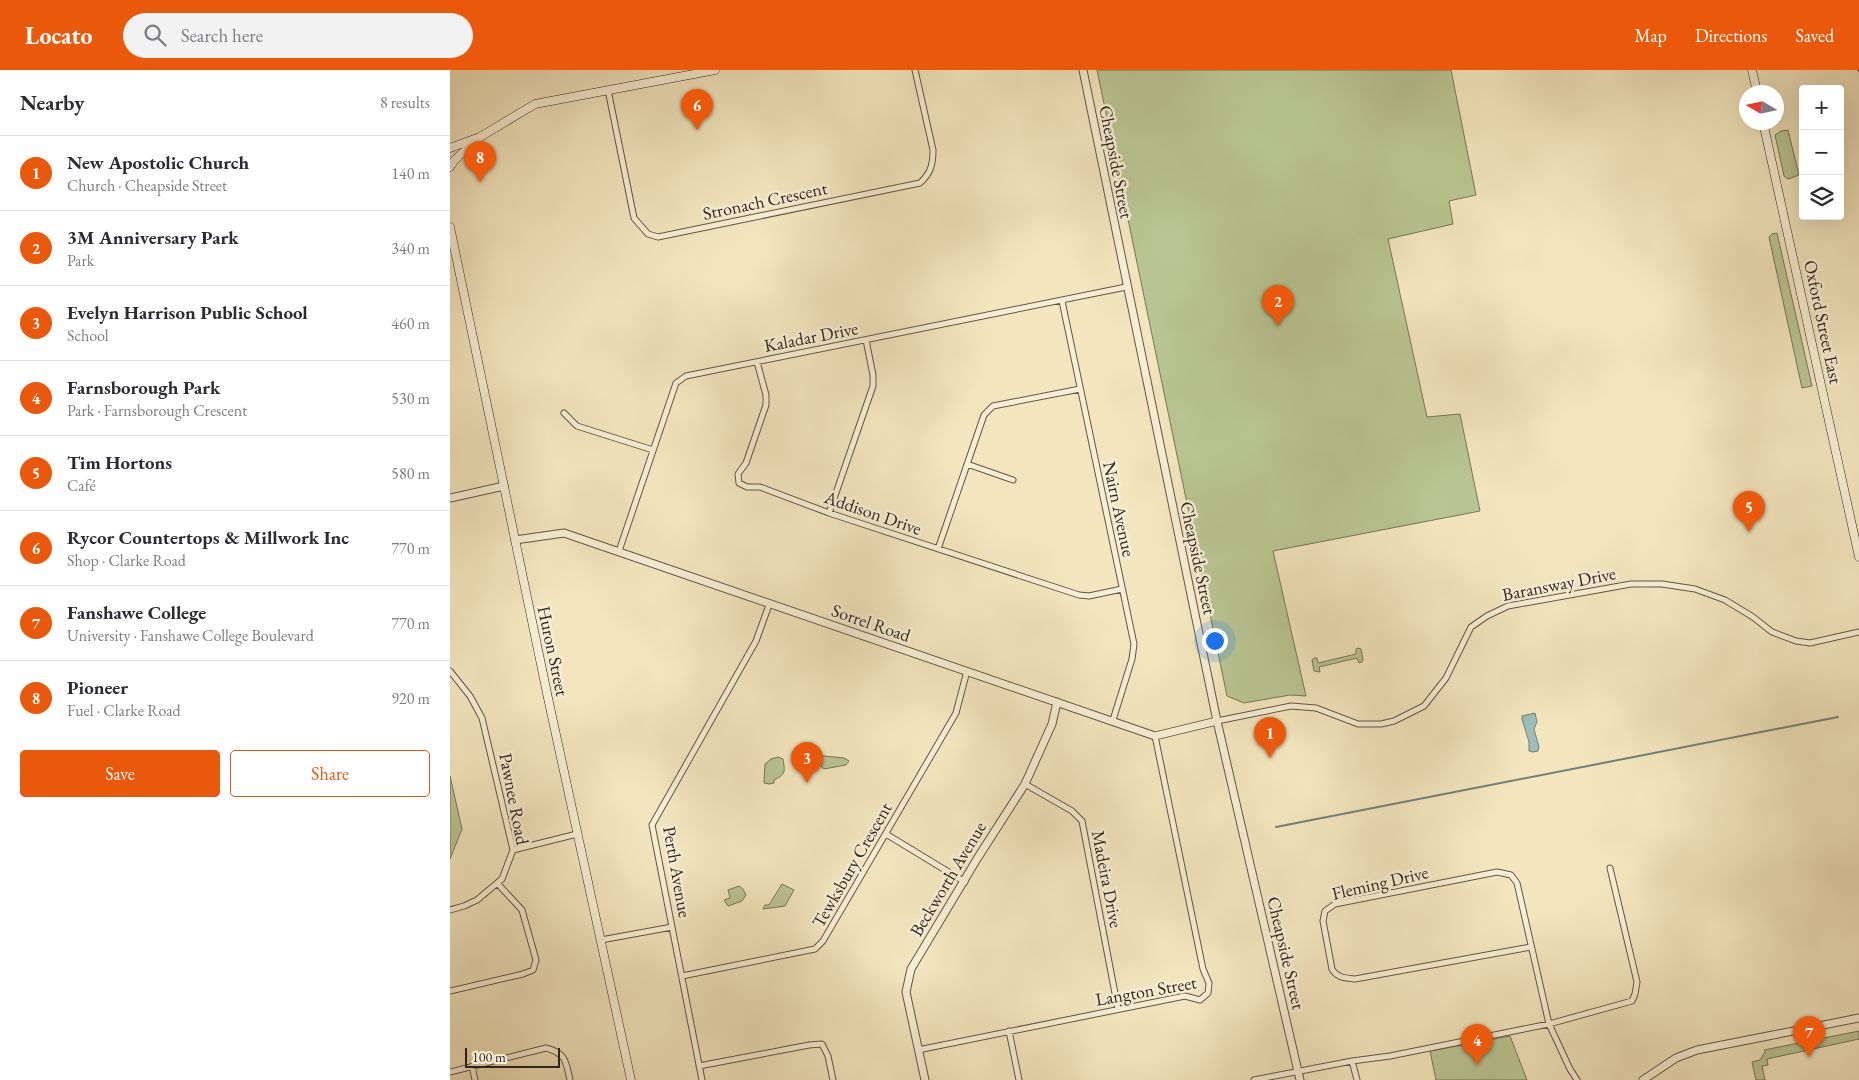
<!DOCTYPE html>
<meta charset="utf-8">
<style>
:root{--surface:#fff;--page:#f2f2f3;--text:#2b2b33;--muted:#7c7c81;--line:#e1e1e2;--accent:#ea580c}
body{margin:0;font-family:"EB Garamond",serif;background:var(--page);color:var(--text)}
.controls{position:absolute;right:15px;top:15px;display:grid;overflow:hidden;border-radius:5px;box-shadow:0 5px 20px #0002}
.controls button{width:45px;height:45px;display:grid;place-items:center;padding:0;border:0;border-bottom:1px solid var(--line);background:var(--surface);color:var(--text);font:25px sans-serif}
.compass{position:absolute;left:1289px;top:15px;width:45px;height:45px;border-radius:50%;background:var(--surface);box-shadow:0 5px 20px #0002;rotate:279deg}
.scale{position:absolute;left:15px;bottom:12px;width:95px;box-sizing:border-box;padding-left:5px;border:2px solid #312520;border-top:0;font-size:14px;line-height:18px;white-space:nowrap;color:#312520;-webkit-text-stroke:4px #f7efd5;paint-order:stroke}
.you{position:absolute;left:764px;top:570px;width:18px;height:18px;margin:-12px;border:4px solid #fff;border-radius:50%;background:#1a73e8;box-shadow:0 0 0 8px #1a73e833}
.badge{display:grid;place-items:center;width:32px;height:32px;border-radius:50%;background:var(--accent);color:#fff;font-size:16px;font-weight:700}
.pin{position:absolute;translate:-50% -41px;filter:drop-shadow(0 1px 2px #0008)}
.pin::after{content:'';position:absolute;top:26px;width:18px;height:15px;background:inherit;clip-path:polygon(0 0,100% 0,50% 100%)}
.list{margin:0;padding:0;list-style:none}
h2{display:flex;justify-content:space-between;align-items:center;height:65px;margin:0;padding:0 20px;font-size:21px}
h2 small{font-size:16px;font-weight:400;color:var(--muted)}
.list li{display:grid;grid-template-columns:32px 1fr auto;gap:15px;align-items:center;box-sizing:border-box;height:75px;padding:0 20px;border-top:1px solid var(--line)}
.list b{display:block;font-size:19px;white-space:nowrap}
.list p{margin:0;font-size:16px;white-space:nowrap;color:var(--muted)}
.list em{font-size:16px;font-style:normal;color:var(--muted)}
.actions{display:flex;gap:10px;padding:15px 20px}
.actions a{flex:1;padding:11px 0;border:1px solid var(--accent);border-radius:5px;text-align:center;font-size:18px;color:var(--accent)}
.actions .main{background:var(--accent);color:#fff}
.icon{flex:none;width:28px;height:28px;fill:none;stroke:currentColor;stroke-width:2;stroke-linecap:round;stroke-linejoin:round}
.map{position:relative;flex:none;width:1409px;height:1010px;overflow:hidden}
header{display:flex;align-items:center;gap:30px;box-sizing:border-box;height:70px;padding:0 25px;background:var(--accent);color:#fff}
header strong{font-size:24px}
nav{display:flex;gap:28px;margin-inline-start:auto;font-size:18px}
.search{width:350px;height:45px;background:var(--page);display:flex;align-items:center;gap:12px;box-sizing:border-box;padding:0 18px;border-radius:28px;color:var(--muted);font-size:19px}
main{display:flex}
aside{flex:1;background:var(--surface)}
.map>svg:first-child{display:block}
.green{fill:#b9c693;stroke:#75765a}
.water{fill:#9ebdba;stroke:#72807c}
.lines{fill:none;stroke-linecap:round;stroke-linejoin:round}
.stream{stroke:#72807c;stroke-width:2}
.minor-casing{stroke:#625548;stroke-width:7}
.tertiary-casing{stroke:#625548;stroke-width:9}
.secondary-casing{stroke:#312520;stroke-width:9}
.minor{stroke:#f7efd5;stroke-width:5}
.tertiary{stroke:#f7efd5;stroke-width:7}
.secondary{stroke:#f7efd5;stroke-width:8}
.rail{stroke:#312520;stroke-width:2;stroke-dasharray:9 9;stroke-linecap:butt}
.labels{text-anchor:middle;stroke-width:5;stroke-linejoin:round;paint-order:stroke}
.street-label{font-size:18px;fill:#312520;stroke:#f7efd5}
</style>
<header>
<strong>Locato</strong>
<div class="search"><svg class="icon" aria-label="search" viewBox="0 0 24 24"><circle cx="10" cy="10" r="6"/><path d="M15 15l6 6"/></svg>Search here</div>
<nav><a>Map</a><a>Directions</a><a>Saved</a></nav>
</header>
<main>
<aside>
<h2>Nearby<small>8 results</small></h2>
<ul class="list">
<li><span class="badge">1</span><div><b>New Apostolic Church</b><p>Church · Cheapside Street</p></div><em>140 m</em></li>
<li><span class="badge">2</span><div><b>3M Anniversary Park</b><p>Park</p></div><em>340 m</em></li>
<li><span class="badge">3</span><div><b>Evelyn Harrison Public School</b><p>School</p></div><em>460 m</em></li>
<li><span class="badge">4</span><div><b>Farnsborough Park</b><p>Park · Farnsborough Crescent</p></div><em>530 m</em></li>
<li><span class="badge">5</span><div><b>Tim Hortons</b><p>Café</p></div><em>580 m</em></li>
<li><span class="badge">6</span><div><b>Rycor Countertops &amp; Millwork Inc</b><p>Shop · Clarke Road</p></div><em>770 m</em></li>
<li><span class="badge">7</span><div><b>Fanshawe College</b><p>University · Fanshawe College Boulevard</p></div><em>770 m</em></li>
<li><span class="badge">8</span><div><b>Pioneer</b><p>Fuel · Clarke Road</p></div><em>920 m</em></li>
</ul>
<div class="actions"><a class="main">Save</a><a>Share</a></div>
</aside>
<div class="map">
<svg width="1409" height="1010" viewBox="0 0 1409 1010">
<rect width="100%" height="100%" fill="#f3e6be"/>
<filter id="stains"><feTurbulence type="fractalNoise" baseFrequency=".004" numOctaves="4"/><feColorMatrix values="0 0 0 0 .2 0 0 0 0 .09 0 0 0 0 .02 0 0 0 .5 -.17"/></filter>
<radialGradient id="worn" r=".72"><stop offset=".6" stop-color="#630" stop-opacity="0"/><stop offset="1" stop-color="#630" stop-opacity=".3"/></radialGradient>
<path class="green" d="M 647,0 L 1001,0 L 1026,125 L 999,131 L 1003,154 L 938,169 L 977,347 L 1010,344 L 1030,441 L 823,481 L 856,626 L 840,625 L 794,633 L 777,626 Z
M 1338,60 L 1349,105 L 1338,109 L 1334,106 L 1325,65 L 1331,61 Z
M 1327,163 L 1362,316 L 1352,318 L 1319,167 L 1322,164 Z
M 908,578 L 911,579 L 913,590 L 912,592 L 909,593 L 907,588 L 869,597 L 870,602 L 864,601 L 862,590 L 864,588 L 867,588 L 868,593 L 906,584 L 906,579 Z
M 374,686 L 394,688 L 399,691 L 396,695 L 374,699 L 371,696 L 370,687 Z
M 328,687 L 333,689 C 335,702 336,704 324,710 L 324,713 L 319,714 L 314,713 L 315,694 L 321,689 Z
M 0,706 L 12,759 L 0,789 Z
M 332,814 L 344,820 L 335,836 L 313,839 L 315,835 L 319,835 Z
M 289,816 L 293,819 L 296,825 L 292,831 L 278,836 L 274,830 L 280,828 L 278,820 Z
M 1409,961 L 1409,969 L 1317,989 L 1318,995 L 1312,996 L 1315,1010 L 1306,1010 L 1302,992 L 1310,990 L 1315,982 L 1314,980 Z
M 1060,966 L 1077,1010 L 986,1010 L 980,981 Z"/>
<path class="water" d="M 1085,643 L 1087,652 L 1084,659 L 1089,677 L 1088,681 L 1083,682 L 1079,681 L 1079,672 L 1072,649 L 1072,646 Z"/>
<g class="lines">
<path class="stream" d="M 826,757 L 1388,647"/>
<g class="minor-casing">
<path id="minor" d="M 158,20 L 184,148 L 198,164 L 208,167 L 470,113 C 481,103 483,94 483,80 L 465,0
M 612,231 L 684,574 L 682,589 L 663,650
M 307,292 L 316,325 L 316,335 L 296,393 L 288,404 L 289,413 L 297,417 L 310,417 L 379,443 L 629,525 L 639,526 L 672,519
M 114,343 L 127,356 L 203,380
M 517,394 L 563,410
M 379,443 L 423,316 L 423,305 L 416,270
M 488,479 L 534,345 L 543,336 L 630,319
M 169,481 L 226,313 L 236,306 L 676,217
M 0,601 L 20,626 L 32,648 L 63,780 L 52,809 L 27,830 L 14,836 L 0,840
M 767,651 L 841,636 L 866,638 L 908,654 L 931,654 L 944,651 L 974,636 L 996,608 L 1021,557 L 1037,546 L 1058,536 L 1181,514 L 1212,514 L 1245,519 L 1275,530 L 1303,547 L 1322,562 L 1346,571 L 1360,573 L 1409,562
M 575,714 L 622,741 L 632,751 L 668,939
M 436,764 L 515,812
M 63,780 L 127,764
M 151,870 L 222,857
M 1081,877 L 905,909 C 895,908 887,908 882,899 L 873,851 L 875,841 L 885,834 L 1047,802 L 1061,805 L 1067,813 L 1099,954 L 1120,999 L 1127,1010
M 232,906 L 365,879 L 373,871 L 506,643 L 517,601
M 0,921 L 73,904 L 83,900 L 86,890 L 72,840 L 47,813
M 559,961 L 569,1010
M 468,980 L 735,926 L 750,930 L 758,923 L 759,913 L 753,899 L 705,666
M 902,991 L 907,1010
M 22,996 L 25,1010
M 249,996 L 359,975 L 372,974 L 378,986 L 383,1010
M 0,1002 L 96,978 C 116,983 116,992 120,1010
M 252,1010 L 202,755 L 306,571 L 319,535
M 804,1010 L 902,991 L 940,986 L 1099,954 L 1182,931 L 1185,924 L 1187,912 L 1160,798"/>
</g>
<g class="tertiary-casing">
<path id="tertiary" d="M 633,0 L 767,651 L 850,1010
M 0,428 L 54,416
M 65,470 L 114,463 L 705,666 L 767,651
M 475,1010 L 456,922 L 461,899 L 527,789 L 575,714 L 602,654 L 607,632
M 1193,1010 L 1226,988 L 1247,980 L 1409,948"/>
</g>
<g class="secondary-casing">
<path id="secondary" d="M 1302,0 L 1307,22
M 1313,52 L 1409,487
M 0,78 L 30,67 L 85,34 L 265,0
M 0,97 C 6,85 20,79 29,69
M 0,157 L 98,628 L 181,1010"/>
</g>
<use href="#minor" class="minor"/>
<use href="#tertiary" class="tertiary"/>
<use href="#secondary" class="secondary"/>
<path class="rail" d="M 1408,0 L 1409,1"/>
</g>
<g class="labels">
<g class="street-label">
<text transform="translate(666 92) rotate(79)" y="6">Cheapside Street</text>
<text transform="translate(315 131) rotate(-12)" y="6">Stronach Crescent</text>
<text transform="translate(1373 252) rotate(78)" y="6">Oxford Street East</text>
<text transform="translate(361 267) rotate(-11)" y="6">Kaladar Drive</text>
<text transform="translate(669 439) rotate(78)" y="6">Nairn Avenue</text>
<text transform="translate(423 443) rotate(19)" y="6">Addison Drive</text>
<text transform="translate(748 488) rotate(78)" y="6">Cheapside Street</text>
<text transform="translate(1109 514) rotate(-11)" y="6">Baransway Drive</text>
<text transform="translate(421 553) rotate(19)" y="6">Sorrel Road</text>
<text transform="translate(103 581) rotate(78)" y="6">Huron Street</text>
<text transform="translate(64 729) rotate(79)" y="6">Pawnee Road</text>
<text transform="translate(402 795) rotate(-60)" y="6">Tewksbury Crescent</text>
<text transform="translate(227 802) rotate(80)" y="6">Perth Avenue</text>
<text transform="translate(498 809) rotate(-59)" y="6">Beckworth Avenue</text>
<text transform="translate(657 809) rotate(79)" y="6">Madeira Drive</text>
<text transform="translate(930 813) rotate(-13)" y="6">Fleming Drive</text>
<text transform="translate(836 883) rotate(77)" y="6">Cheapside Street</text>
<text transform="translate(696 921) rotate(-10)" y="6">Langton Street</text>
</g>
</g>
<rect width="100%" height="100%" filter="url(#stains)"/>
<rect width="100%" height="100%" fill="url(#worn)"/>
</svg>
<div class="controls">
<button>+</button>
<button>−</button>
<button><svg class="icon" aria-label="layers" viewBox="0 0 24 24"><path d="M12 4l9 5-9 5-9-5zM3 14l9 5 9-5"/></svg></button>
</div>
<svg class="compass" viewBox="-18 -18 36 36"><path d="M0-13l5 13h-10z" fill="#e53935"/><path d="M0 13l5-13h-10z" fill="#7c7c81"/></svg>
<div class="scale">100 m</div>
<div class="you"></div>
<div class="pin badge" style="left:820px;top:688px">1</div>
<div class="pin badge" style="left:828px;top:256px">2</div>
<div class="pin badge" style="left:357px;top:713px">3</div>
<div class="pin badge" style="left:1027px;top:995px">4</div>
<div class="pin badge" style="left:1299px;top:462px">5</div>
<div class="pin badge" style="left:247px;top:60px">6</div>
<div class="pin badge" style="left:1359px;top:987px">7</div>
<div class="pin badge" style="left:30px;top:112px">8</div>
</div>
</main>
